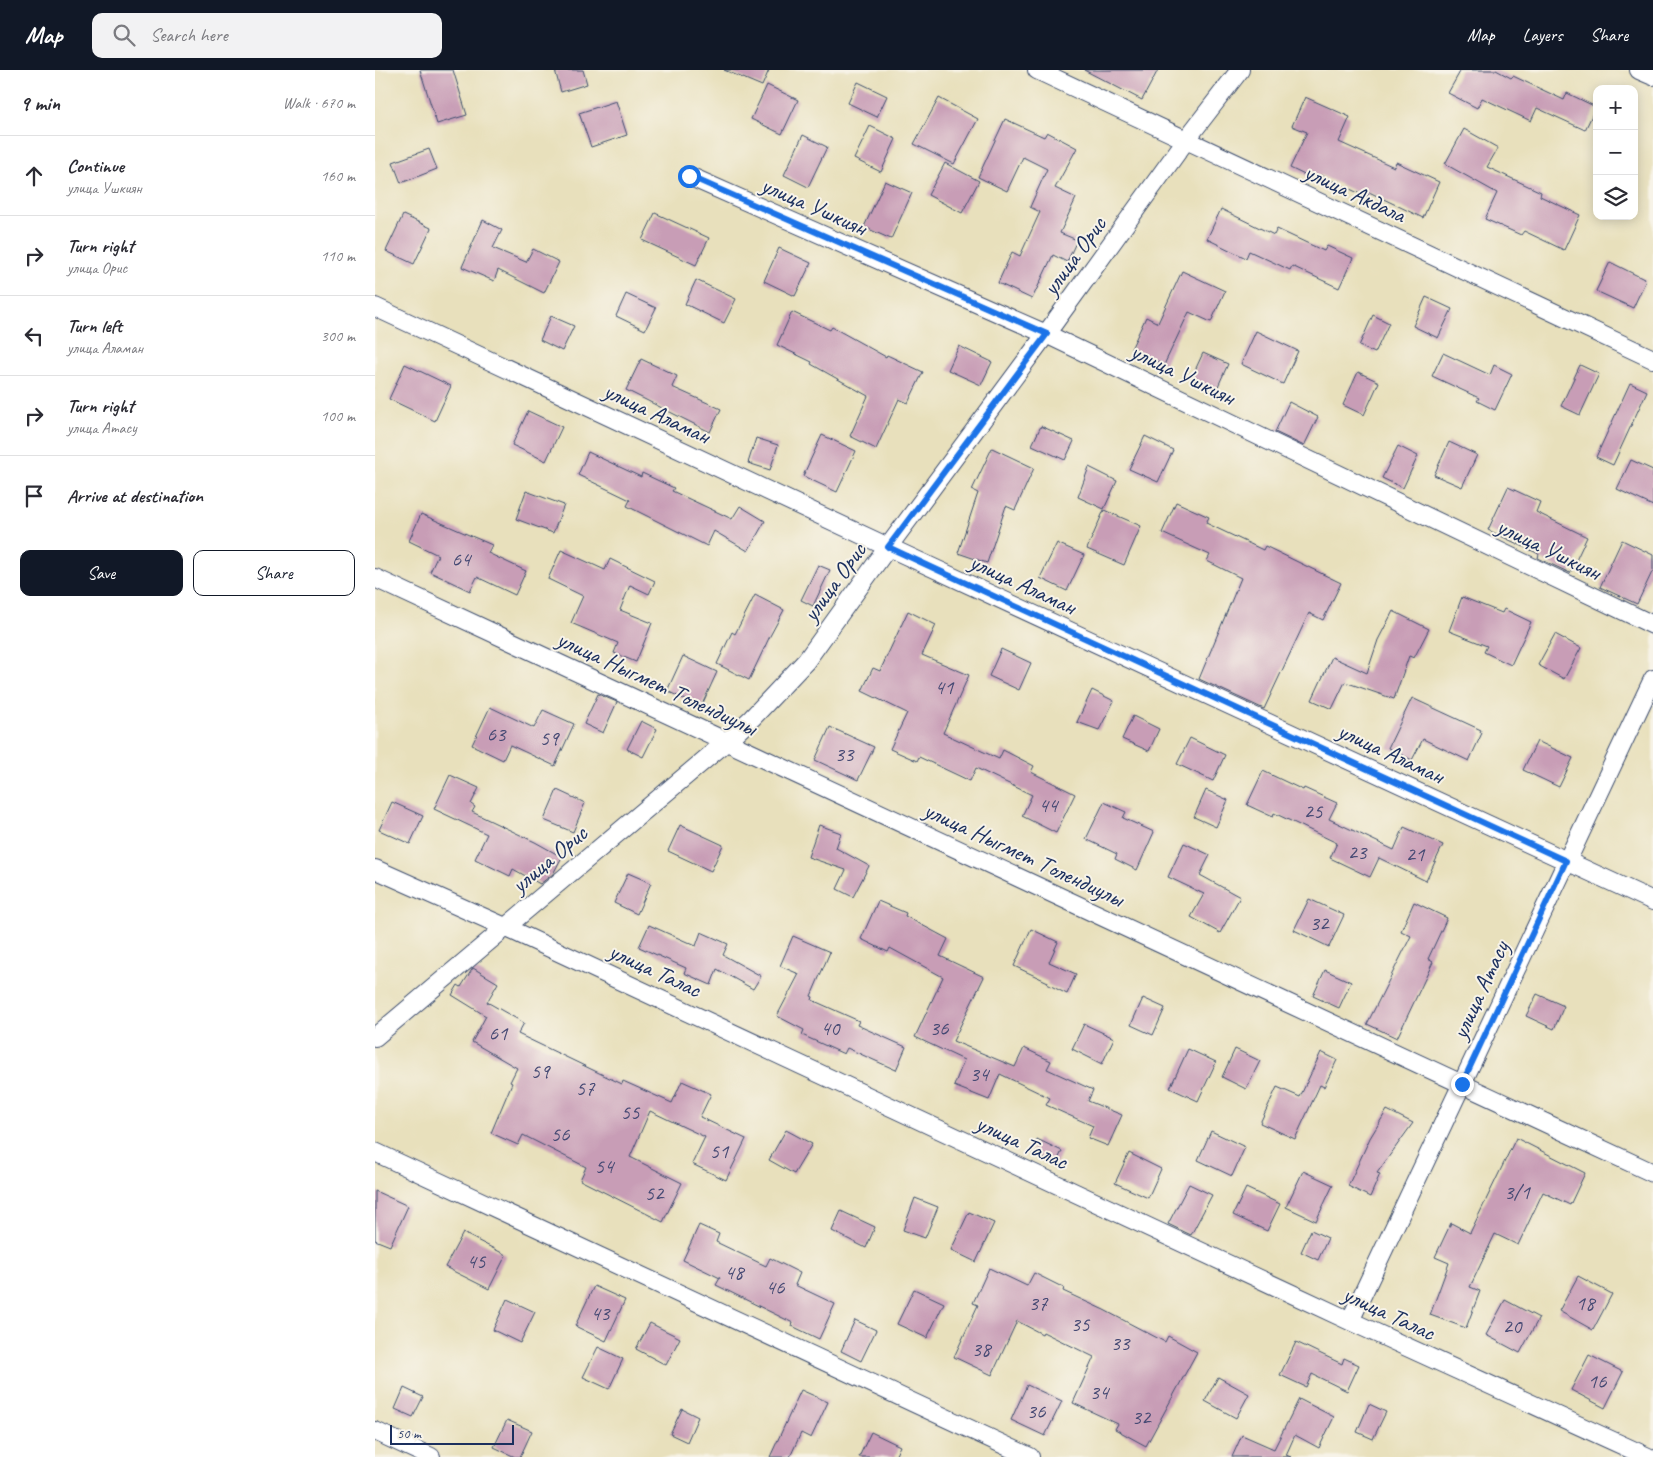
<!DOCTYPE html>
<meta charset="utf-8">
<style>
:root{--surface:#fff;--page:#f2f2f3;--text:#2b2b33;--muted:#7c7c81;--line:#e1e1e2;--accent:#111827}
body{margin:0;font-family:Caveat,sans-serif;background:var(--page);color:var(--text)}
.controls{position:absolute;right:15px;top:15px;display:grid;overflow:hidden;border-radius:10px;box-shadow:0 2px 12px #0003}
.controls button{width:45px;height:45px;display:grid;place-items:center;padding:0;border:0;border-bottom:1px solid var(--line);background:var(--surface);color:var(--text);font:25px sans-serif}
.scale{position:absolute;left:15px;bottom:12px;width:124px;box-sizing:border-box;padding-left:5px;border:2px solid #1b2f5e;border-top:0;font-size:14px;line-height:18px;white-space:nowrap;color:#1b2f5e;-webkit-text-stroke:4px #f7f3e8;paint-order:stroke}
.stop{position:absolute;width:15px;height:15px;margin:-11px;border:4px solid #1a73e8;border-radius:50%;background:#fff}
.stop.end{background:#1a73e8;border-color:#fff;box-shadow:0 1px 5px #0008}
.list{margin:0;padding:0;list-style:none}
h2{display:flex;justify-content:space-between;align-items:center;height:65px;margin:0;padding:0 20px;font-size:21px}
h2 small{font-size:16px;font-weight:400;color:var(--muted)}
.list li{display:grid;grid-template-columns:32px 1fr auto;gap:15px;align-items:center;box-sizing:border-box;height:80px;padding:0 20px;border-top:1px solid var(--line)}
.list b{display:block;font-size:19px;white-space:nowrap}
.list p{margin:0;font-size:16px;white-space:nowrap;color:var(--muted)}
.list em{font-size:16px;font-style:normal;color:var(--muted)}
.actions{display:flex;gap:10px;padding:15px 20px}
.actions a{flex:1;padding:11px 0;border:1px solid var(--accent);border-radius:10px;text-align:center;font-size:18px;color:var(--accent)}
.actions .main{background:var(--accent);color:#fff}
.icon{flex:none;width:28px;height:28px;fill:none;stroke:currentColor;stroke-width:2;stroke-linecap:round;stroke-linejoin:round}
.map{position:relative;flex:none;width:1278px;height:1387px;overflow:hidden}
header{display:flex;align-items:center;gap:30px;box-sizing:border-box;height:70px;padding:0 25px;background:var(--accent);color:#fff}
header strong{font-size:24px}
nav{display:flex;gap:28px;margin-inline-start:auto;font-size:18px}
.search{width:350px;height:45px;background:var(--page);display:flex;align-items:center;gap:12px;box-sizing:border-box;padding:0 18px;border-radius:10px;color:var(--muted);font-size:19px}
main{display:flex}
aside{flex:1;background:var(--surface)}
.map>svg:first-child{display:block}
.building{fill:#c89db6}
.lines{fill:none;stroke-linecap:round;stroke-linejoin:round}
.minor-casing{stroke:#3a4a6c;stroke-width:20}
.minor{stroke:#fff;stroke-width:18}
.route{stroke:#1a73e8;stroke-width:6}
.labels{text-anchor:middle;stroke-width:4;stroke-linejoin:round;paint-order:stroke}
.number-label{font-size:21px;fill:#464a74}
.street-label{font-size:24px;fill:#1b2f5e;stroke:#f7f3e8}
</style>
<header>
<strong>Map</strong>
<div class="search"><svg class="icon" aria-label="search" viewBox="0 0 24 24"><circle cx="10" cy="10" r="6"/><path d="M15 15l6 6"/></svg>Search here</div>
<nav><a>Map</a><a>Layers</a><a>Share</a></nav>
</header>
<main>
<aside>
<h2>9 min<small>Walk · 670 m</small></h2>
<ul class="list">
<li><svg class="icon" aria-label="ahead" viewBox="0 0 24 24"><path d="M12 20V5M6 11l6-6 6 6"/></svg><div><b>Continue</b><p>улица Ушкиян</p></div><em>160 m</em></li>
<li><svg class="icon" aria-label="right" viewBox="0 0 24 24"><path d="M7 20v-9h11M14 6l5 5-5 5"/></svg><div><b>Turn right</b><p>улица Орис</p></div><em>110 m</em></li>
<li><svg class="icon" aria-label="left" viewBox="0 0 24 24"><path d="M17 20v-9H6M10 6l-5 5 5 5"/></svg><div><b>Turn left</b><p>улица Аламан</p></div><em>300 m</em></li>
<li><svg class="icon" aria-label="right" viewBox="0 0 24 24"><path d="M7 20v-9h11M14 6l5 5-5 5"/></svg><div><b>Turn right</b><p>улица Атасу</p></div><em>100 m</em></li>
<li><svg class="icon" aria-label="arrive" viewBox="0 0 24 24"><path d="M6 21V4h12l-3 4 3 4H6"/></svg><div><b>Arrive at destination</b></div></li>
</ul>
<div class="actions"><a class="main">Save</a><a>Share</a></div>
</aside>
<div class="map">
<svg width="1278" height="1387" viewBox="0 0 1278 1387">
<rect width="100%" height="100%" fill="#f7f3e8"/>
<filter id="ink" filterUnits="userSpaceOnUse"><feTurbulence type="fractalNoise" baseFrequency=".02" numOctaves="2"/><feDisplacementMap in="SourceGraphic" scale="10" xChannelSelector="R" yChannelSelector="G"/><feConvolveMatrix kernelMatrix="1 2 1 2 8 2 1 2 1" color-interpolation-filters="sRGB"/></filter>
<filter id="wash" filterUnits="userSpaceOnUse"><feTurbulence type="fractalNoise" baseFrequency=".0096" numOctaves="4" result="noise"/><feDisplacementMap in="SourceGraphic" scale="20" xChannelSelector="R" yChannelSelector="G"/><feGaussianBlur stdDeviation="1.12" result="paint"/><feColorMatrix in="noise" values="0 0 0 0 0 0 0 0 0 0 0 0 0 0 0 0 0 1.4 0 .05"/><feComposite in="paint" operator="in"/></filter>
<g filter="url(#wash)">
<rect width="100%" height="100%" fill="#e8e0bc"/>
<g id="blocks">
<path class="building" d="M 45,0 L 78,0 L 92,45 L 62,54 Z
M 180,0 L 208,0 L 212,14 L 186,22 Z
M 349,0 L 394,0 L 387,16 Z
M 709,0 L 783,0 L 767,30 Z
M 1086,0 L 1121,0 L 1136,8 L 1138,6 L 1189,30 L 1192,23 L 1221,37 L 1210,60 L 1162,38 L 1156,51 L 1107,28 L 1102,38 L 1073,23 Z
M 483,12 L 512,26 L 502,47 L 473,33 Z
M 392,15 L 423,30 L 407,64 L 376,49 Z
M 930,27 L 975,47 L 964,72 L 1019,97 L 1021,92 L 1064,112 L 1048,148 L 994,122 L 992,127 L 945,105 L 942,111 L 915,98 L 932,62 L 917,56 Z
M 564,28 L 603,49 L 579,94 L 539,74 Z
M 241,31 L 252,65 L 216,77 L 204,43 Z
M 630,49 L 669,67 L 672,62 L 702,78 L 680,118 L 701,128 L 685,163 L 702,170 L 692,192 L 678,185 L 657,229 L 623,213 L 637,182 L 645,186 L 665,142 L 655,137 L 672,99 L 648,87 L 632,121 L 603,107 Z
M 495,56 L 521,69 L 506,102 L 479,89 Z
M 1089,59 L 1123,78 L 1112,97 L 1166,122 L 1165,126 L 1205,145 L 1189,180 L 1149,161 L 1146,165 L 1110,149 L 1122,123 L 1070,94 Z
M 428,65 L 452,77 L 433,117 L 409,105 Z
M 54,79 L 62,99 L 26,113 L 18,92 Z
M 570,93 L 604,111 L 587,143 L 553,125 Z
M 510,111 L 537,123 L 516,169 L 489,157 Z
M 846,139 L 899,165 L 902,159 L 949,181 L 952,176 L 978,188 L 964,218 L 917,196 L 915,200 L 874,181 L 871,188 L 832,169 Z
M 280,143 L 334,168 L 321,195 L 267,170 Z
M 28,145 L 56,158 L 39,194 L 11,181 Z
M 108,150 L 127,160 L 118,178 L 151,192 L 158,179 L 184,192 L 169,223 L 123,200 L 119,211 L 87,197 Z
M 404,178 L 436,193 L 420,226 L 389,211 Z
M 1235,192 L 1271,210 L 1258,238 L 1221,221 Z
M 807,201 L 850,221 L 836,252 L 814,242 L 789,295 L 756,279 L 771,247 L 783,253 Z
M 321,210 L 361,229 L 349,253 L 310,234 Z
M 251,224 L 281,238 L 270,260 L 241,246 Z
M 1051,227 L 1077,239 L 1063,268 L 1038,256 Z
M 417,242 L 455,260 L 457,257 L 511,287 L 512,285 L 548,302 L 533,333 L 524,329 L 501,379 L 475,366 L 493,326 L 436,294 L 437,292 L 402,275 Z
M 998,245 L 1014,253 L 1000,283 L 984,276 Z
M 176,246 L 199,256 L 187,281 L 165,270 Z
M 881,261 L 923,281 L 908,314 L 866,294 Z
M 584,276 L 617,292 L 606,315 L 573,300 Z
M 828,283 L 853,294 L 840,323 L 815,311 Z
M 1068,283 L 1115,305 L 1119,295 L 1137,304 L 1120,340 L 1102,331 L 1104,328 L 1057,306 Z
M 266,289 L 302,306 L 297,317 L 346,339 L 335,362 L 251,320 Z
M 30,294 L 76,316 L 60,351 L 14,329 Z
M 1205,295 L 1224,304 L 1205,345 L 1186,336 Z
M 983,302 L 1004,312 L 989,345 L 968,335 Z
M 1255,313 L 1272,321 L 1238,395 L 1221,387 Z
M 914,332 L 943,347 L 929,376 L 900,362 Z
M 153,341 L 187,357 L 171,391 L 137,375 Z
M 666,356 L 699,371 L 690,390 L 657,375 Z
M 447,365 L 481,381 L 462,422 L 428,406 Z
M 770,366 L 798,380 L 783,412 L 754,399 Z
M 381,368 L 403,375 L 395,400 L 373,393 Z
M 1074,372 L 1102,385 L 1087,417 L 1059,405 Z
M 1023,376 L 1043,386 L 1028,418 L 1007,408 Z
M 617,378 L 659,398 L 640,440 L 631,436 L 612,493 L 583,483 L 603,423 L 597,420 Z
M 213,382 L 266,407 L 267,403 L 299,418 L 297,421 L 357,449 L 365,436 L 390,451 L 373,481 L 339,461 L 332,476 L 252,436 L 255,430 L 203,405 Z
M 1256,390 L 1278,400 L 1278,436 L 1242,419 Z
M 714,397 L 742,411 L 729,439 L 703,427 Z
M 1133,417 L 1165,432 L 1161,442 L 1212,467 L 1195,503 L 1163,488 L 1164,484 L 1113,460 Z
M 151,421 L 189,435 L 178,463 L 141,449 Z
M 801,432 L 834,447 L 831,453 L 888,480 L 890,476 L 966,513 L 948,550 L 934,543 L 889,639 L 824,609 L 866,508 L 832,491 L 835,485 L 787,463 Z
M 729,440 L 766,456 L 749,495 L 712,479 Z
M 46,444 L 117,475 L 113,483 L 151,501 L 140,525 L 102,507 L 95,521 L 55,502 L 63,485 L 34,471 Z
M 1247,470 L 1278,485 L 1278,500 L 1262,534 L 1225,517 Z
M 682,473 L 709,485 L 692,521 L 665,508 Z
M 186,480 L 230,500 L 235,489 L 280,511 L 274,524 L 255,515 L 245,540 L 277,553 L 261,592 L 239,583 L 243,573 L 196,553 L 208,526 L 173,509 Z
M 443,495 L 455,500 L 438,536 L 426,530 Z
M 380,525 L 409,540 L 395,566 L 374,610 L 342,594 L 357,562 L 360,564 Z
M 1087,527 L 1127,543 L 1129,539 L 1156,552 L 1136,595 L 1109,582 L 1112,576 L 1074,561 Z
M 533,541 L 561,555 L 547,585 L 594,605 L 568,663 L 624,689 L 628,680 L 659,696 L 656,702 L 700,724 L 681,763 L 647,746 L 657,725 L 601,698 L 595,711 L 544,687 L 542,691 L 515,679 L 532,643 L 487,621 L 498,598 L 505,601 Z
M 1018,541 L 1054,559 L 1039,588 L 1034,586 L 1019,629 L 970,612 L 957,639 L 937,630 L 957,587 L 992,603 L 1003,570 Z
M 1180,564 L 1206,578 L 1189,609 L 1163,595 Z
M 626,579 L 656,593 L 644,620 L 614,606 Z
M 308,586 L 342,602 L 326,637 L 292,621 Z
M 717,620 L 739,631 L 724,660 L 702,652 Z
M 223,624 L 242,632 L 228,663 L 209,654 Z
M 1037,628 L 1106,660 L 1105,662 L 1107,663 L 1094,691 L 1048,669 L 1037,690 L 1013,678 Z
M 115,637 L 159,658 L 168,640 L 199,654 L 180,696 L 135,675 L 128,690 L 97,675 Z
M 758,646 L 784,659 L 774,681 L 747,669 Z
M 266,651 L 282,659 L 268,687 L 252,679 Z
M 455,657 L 499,677 L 483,710 L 440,690 Z
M 815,668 L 850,685 L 838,711 L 802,694 Z
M 1162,671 L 1198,688 L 1184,717 L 1148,700 Z
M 888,701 L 928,720 L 929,718 L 962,733 L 954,749 L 1019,780 L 1029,757 L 1068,775 L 1051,811 L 1004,788 L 995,807 L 955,788 L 962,773 L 899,743 L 898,747 L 872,735 Z
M 75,705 L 104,718 L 96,734 L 100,737 L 97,742 L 160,772 L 187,787 L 178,804 L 165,814 L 138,799 L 135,806 L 100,789 L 112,764 L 59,739 Z
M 182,720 L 210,733 L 198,762 L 169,750 Z
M 831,720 L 853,730 L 841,757 L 819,747 Z
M 17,732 L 48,746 L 35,774 L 4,760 Z
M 729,732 L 751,742 L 748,748 L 779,762 L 762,800 L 740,789 L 742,784 L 711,769 Z
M 305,755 L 348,775 L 336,801 L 293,781 Z
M 444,755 L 466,763 L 461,778 L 494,796 L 478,827 L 462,819 L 471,800 L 433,787 Z
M 809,773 L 835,785 L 825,805 L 865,827 L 845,863 L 816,847 L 829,824 L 793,807 Z
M 253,803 L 276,813 L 262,844 L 239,833 Z
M 934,829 L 969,845 L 954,877 L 919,860 Z
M 503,831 L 531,843 L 530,846 L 573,869 L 565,886 L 609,907 L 578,971 L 640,997 L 649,978 L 676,991 L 672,999 L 718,1020 L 713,1031 L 747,1045 L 733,1076 L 713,1068 L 718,1056 L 671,1035 L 675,1028 L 625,1004 L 614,1030 L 579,1016 L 589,990 L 540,967 L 568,907 L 515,878 L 513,882 L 486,869 Z
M 1039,832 L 1072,848 L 1053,889 L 1058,892 L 1022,968 L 992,954 L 1036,866 L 1026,861 Z
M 274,855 L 321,876 L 326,862 L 353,874 L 348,885 L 386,906 L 378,919 L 342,899 L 336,915 L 309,903 L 311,898 L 264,877 Z
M 656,859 L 683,872 L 674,892 L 701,904 L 692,924 L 672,914 L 673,912 L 639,896 Z
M 418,866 L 455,882 L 436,926 L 438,927 L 437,930 L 484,951 L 482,955 L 531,977 L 521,1000 L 472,978 L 469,984 L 427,965 L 429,960 L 402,946 L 424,904 L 405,896 Z
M 98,898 L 123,913 L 112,932 L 149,953 L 143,964 L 247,1014 L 248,1011 L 297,1033 L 307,1011 L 336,1024 L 325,1047 L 371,1069 L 351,1110 L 317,1094 L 330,1067 L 275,1041 L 255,1087 L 307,1113 L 288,1152 L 205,1110 L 211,1097 L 148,1065 L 143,1075 L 116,1063 L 137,1013 L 135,1012 L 142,998 L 97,972 L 111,946 L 77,925 L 83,915 L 86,917 Z
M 950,900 L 976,912 L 964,938 L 938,926 Z
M 1162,924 L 1189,936 L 1179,959 L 1151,946 Z
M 768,928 L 790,938 L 778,965 L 756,955 Z
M 709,954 L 739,968 L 727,994 L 697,979 Z
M 813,979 L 841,992 L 823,1031 L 795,1018 Z
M 860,979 L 885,991 L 871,1019 L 847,1007 Z
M 946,982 L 962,990 L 949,1017 L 945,1015 L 920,1069 L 885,1053 L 902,1017 L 925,1027 Z
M 1012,1040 L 1038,1053 L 1002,1103 L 1005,1104 L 995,1127 L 973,1116 L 995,1068 Z
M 411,1060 L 437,1074 L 419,1104 L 394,1090 Z
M 836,1061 L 870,1077 L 857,1106 L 823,1090 Z
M 1141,1068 L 1210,1103 L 1195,1135 L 1168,1122 L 1143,1175 L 1120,1164 L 1095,1217 L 1105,1221 L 1091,1258 L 1055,1245 L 1074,1193 L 1060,1187 L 1076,1153 L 1095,1163 Z
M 662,1069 L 687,1081 L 681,1094 L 656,1083 Z
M 754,1083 L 786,1099 L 773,1128 L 740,1113 Z
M 928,1101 L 958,1115 L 941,1151 L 911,1137 Z
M 814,1114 L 837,1125 L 816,1165 L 793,1154 Z
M 871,1118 L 905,1134 L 892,1161 L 858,1145 Z
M 0,1121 L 33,1136 L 15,1176 L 0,1170 Z
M 540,1128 L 563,1137 L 550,1168 L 528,1160 Z
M 466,1141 L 500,1157 L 491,1178 L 457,1161 Z
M 594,1142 L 619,1153 L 601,1192 L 576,1180 Z
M 324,1155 L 344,1164 L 341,1172 L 391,1196 L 395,1188 L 425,1203 L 420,1215 L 460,1234 L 444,1269 L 417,1256 L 418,1253 L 341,1215 L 345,1208 L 308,1190 Z
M 936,1160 L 953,1168 L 943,1190 L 926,1182 Z
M 88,1163 L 131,1185 L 114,1219 L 70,1197 Z
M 614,1198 L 652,1216 L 659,1203 L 689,1218 L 688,1221 L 729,1240 L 790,1272 L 793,1266 L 822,1282 L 771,1376 L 740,1359 L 743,1354 L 698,1333 L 719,1287 L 668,1262 L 667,1264 L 642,1251 L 617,1305 L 579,1287 L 603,1235 L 598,1233 Z
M 1203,1206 L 1237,1224 L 1218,1260 L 1184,1241 Z
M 219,1216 L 250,1230 L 231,1271 L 200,1256 Z
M 539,1219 L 569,1233 L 552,1268 L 522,1254 Z
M 132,1229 L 160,1242 L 145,1273 L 118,1260 Z
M 1130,1230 L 1164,1248 L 1145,1283 L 1111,1265 Z
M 480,1250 L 501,1260 L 486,1291 L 466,1281 Z
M 275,1253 L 305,1268 L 291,1295 L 261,1279 Z
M 921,1272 L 967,1294 L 969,1288 L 984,1295 L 972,1321 L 937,1304 L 931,1317 L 905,1305 Z
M 223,1277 L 248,1289 L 234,1319 L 208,1307 Z
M 1214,1285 L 1248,1302 L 1230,1338 L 1196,1320 Z
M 843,1307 L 874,1324 L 861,1348 L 830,1331 Z
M 652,1315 L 687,1331 L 670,1366 L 636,1350 Z
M 29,1318 L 48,1327 L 38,1347 L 20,1339 Z
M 426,1320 L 453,1332 L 436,1368 L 426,1363 L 415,1387 L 395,1387 Z
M 924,1329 L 959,1347 L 944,1378 L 920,1365 L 911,1385 L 916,1387 L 857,1387 L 867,1365 L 899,1379 Z
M 994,1334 L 1011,1342 L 998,1369 L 982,1362 Z
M 307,1339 L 323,1347 L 312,1372 L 295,1364 Z
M 132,1350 L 157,1361 L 145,1387 L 140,1387 L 119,1377 Z
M 496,1362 L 525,1376 L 520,1387 L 484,1387 Z"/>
</g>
</g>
<g filter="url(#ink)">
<use href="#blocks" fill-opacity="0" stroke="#3a4a6c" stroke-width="1"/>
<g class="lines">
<g class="minor-casing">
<path id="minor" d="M 662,0 L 1278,289
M 1264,0 L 1278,6
M 314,106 L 671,264 L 1278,555
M 0,237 L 513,477 L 1278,831
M 0,508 L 1278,1103
M 0,799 L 130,857 L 975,1251 L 1273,1387
M 0,967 L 351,672 L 377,648 L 431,591 L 513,477 L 671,264 L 811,70 L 865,0
M 0,1082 L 655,1387
M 975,1251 L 1278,609
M 0,1361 L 56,1387"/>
</g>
<use href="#minor" class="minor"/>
</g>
</g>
<g class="lines" filter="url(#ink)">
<path class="route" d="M 314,106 L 672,264 L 513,477 L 1191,791 L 1087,1014"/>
</g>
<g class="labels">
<g class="number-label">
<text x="86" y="496">64</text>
<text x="569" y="624">41</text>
<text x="121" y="671">63</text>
<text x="174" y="675">59</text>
<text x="469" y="691">33</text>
<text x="673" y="742">44</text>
<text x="938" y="748">25</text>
<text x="982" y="789">23</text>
<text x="1040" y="791">21</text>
<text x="944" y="860">32</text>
<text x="455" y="965">40</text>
<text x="564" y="965">36</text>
<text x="123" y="970">61</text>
<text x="165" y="1008">59</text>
<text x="604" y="1011">34</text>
<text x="210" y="1025">57</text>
<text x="255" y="1049">55</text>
<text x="185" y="1071">56</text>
<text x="344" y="1088">51</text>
<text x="229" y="1103">54</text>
<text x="1142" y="1129">3/1</text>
<text x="279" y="1130">52</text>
<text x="101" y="1198">45</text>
<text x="359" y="1209">48</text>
<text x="400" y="1224">46</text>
<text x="663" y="1240">37</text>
<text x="1210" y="1240">18</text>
<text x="225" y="1250">43</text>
<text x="705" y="1261">35</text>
<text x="1137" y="1263">20</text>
<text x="745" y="1280">33</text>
<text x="606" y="1286">38</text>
<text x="1222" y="1318">16</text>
<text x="724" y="1329">34</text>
<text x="661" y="1348">36</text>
<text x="766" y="1354">32</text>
</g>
<g class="street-label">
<text transform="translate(980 123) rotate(25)" y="8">улица Акдала</text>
<text transform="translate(439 136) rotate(24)" y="8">улица Ушкиян</text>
<text transform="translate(699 186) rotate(-54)" y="8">улица Орис</text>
<text transform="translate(808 304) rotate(26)" y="8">улица Ушкиян</text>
<text transform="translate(282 343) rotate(25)" y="8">улица Аламан</text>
<text transform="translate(1174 479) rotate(26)" y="8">улица Ушкиян</text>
<text transform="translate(459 512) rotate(-54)" y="8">улица Орис</text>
<text transform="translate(648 514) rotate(25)" y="8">улица Аламан</text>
<text transform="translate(282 613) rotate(25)" y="8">улица Ныгмет Толендиулы</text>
<text transform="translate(1016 683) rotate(25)" y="8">улица Аламан</text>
<text transform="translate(649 784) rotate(25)" y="8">улица Ныгмет Толендиулы</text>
<text transform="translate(174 789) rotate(-40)" y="8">улица Орис</text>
<text transform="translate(280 900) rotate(25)" y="8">улица Талас</text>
<text transform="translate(1105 920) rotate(-65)" y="8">улица Атасу</text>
<text transform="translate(647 1072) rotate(25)" y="8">улица Талас</text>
<text transform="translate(1014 1243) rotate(25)" y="8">улица Талас</text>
</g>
</g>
</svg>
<div class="controls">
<button>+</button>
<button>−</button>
<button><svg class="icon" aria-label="layers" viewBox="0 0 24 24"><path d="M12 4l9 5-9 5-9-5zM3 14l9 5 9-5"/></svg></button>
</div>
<div class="scale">50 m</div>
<div class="stop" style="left:314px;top:106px"></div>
<div class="stop end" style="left:1087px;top:1014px"></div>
</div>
</main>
